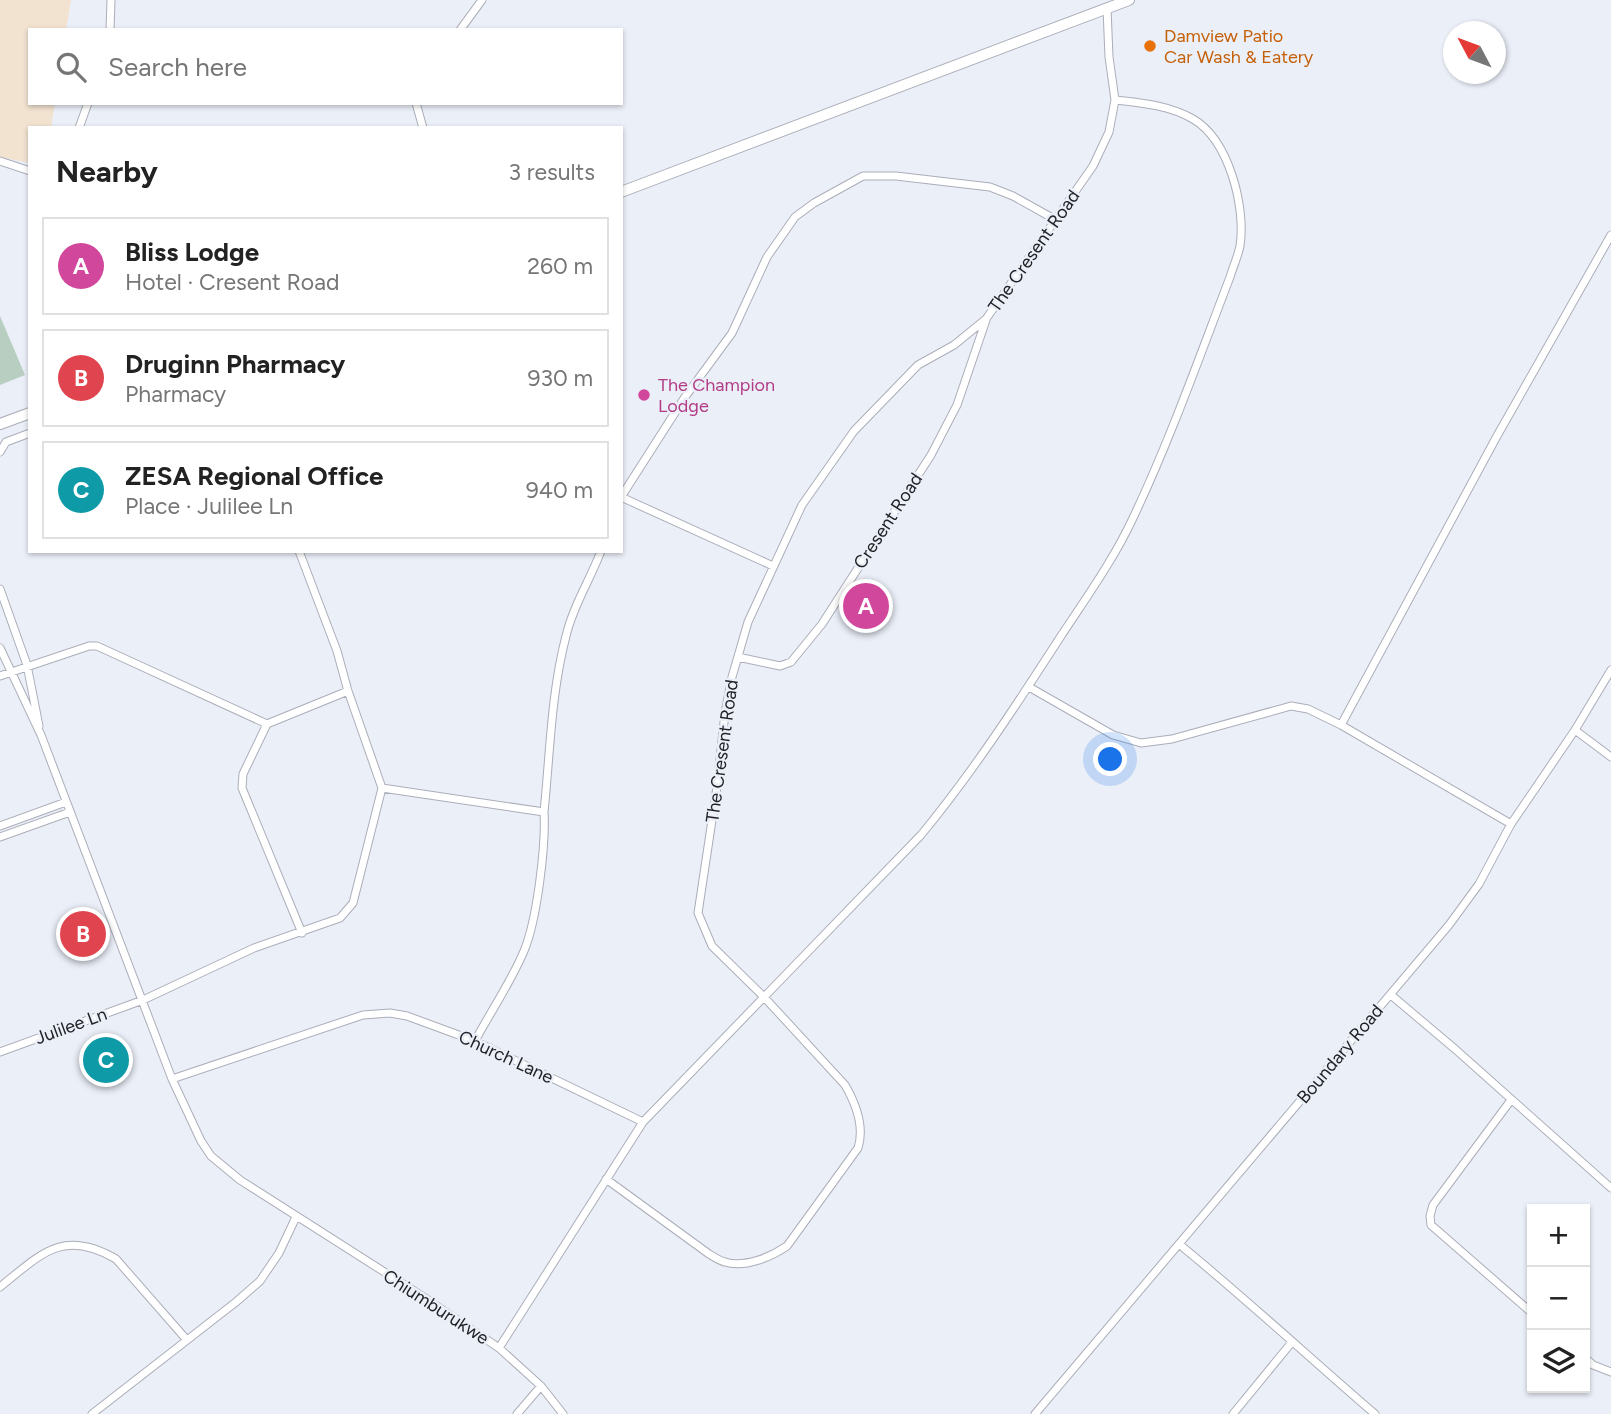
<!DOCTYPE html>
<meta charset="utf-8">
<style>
:root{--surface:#fff;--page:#f2f2f2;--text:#222;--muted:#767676;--line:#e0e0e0;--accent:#0f766e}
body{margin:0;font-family:Figtree,sans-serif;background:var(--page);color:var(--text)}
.controls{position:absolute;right:21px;bottom:21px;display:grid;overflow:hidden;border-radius:0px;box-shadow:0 2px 5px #0004}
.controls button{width:63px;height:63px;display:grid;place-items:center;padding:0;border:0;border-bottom:2px solid var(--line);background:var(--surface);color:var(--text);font:35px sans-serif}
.compass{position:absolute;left:1443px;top:21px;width:63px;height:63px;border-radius:50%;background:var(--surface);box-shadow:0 2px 5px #0004;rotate:311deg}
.you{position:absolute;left:1111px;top:760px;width:24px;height:24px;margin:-18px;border:5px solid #fff;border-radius:50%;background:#1a73e8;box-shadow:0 0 0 10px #1a73e833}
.badge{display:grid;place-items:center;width:46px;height:46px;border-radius:50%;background:var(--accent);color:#fff;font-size:23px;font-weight:700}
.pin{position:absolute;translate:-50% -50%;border:4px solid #fff;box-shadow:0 2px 7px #0006}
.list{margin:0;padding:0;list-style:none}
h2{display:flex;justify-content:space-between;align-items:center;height:91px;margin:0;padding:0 28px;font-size:30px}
h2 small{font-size:23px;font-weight:400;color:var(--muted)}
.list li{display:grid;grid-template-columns:46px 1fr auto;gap:21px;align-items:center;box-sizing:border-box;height:98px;margin:0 14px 14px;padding:0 14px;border:2px solid var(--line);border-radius:0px}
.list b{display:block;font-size:26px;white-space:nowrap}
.list p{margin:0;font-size:23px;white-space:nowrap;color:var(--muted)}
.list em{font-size:23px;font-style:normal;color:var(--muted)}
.icon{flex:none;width:38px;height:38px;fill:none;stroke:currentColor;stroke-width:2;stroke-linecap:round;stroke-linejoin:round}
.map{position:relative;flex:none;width:1611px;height:1414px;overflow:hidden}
.search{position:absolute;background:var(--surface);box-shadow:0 2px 5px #0004;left:28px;top:28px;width:595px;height:77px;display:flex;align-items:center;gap:18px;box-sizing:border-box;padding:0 24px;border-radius:0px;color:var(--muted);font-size:26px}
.panel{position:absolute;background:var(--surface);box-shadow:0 2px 5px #0004;left:28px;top:126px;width:595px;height:427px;border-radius:0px}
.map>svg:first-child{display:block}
.medical{fill:#f2e2d0}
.green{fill:#b8cec1}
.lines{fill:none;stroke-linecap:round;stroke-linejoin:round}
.minor-casing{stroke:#abaeb8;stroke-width:9}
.highway-casing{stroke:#abaeb8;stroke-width:12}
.minor{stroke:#fff;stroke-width:7}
.highway{stroke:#fff;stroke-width:10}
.food-dot{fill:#e8710a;stroke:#ebeff8;stroke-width:2.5}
.hotel-dot{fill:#d1479c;stroke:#ebeff8;stroke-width:2.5}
.labels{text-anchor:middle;stroke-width:5;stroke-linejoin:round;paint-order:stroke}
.food-label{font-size:18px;fill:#c56008;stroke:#ebeff8;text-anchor:start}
.street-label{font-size:18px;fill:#212225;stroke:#ebeff8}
.hotel-label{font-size:18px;fill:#b23c85;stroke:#ebeff8;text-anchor:start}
</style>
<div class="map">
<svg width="1611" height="1414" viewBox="0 0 1611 1414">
<rect width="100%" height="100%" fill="#ebeff8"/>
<path class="medical" d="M 0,0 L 71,0 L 66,30 L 30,30 L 30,103 L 55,103 L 51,128 L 30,128 L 30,163 L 0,157 Z"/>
<path class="green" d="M 0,316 L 25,375 L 0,385 Z"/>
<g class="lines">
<g class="minor-casing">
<path id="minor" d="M 110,30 L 111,0
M 460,30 L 482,0
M 416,103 L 423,128
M 79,128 L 88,103
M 0,161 L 30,171
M 0,452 L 6,442 L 30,433
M 621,497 L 685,397 L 732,333 L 767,257 L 795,217 L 814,203 L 863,176 L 896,176 L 990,187 L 1013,196 L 1056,220
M 621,497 L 773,566
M 0,589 L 27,665 L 39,726
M 0,648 L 41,735 L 172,1079 L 201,1141 L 211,1156 L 240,1180 L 422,1296 L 499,1348 L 541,1386 L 563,1414
M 738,657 L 780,666 L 791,662 L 822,624 L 931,455 L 957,405 L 986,320
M 0,676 L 89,646 L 97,646 L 267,724 L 348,691
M 1029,687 L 1113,735 L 1141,743 L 1172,739 L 1291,706 L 1308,709 L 1341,725 L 1511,824
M 267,724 L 243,774 L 242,788 L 302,933
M 1341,725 L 1497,436 L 1611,235
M 1575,730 L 1611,757
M 382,788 L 544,812
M 0,826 L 66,802
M 0,837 L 70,812
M 1391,995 L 1455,1049 L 1611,1188
M 475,1041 C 491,1011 511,982 524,951 C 537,920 546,845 544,812 C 550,754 551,693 566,636 C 573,606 590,580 601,551
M 0,1052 L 143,1000 L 254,948 L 340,918 L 353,903 L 382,788 L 348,691 L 337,651 L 299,551
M 172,1079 L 363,1015 L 390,1013 L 407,1016 L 475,1041 L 643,1122
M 1511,1100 L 1433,1205 L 1430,1216 L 1431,1225 L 1532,1313
M 606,1179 L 709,1254 C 714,1257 720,1261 725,1262 C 745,1268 771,1257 787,1246 L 858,1148 C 865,1126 856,1104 845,1085 L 764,997 L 712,946 L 698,913 L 717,787 L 725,713 L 732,677 L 748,622 L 802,505 L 854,431 L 918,365 L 954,345 L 986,319 L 1093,166 L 1109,132 L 1115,100 L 1109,57 L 1107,8
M 1179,1244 C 1246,1299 1309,1357 1375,1414
M 0,1287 C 41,1254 63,1228 116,1259 L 186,1339
M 499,1348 L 643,1122 L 921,835 C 973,772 1017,704 1061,636 C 1086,598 1114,559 1133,518 C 1170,440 1199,358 1230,277 C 1233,267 1238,256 1240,246 C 1246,207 1229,140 1193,119 C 1169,105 1141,103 1115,100
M 1585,1358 L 1593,1365 L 1611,1372
M 92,1414 L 236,1302 L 260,1281 L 279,1253 L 296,1217
M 517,1414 L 541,1386
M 1035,1414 L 1449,925 L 1479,884 L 1511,824 L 1575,730 L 1611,670
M 1233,1414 L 1292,1342"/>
</g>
<g class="highway-casing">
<path id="highway" d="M 621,192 L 1129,0
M 0,424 L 30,413"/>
</g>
<use href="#minor" class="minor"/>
<use href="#highway" class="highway"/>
</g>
<circle class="food-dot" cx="1150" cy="46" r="7"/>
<circle class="hotel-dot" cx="644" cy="395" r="7"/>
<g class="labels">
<g class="food-label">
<text x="1164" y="42">Damview Patio<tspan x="1164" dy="21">Car Wash &amp; Eatery</tspan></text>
</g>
<g class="street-label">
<text transform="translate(1034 251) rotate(-55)" y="6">The Cresent Road</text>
<text transform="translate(888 521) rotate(-57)" y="6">Cresent Road</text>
<text transform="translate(722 751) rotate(-82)" y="6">The Cresent Road</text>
<text transform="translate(71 1026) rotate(-20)" y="6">Julilee Ln</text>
<text transform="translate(1340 1054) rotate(-50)" y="6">Boundary Road</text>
<text transform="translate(506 1057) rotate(25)" y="6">Church Lane</text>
<text transform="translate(436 1307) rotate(33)" y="6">Chiumburukwe</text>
</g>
<g class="hotel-label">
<text x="658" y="391">The Champion<tspan x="658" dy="21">Lodge</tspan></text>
</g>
</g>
</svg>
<div class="controls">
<button>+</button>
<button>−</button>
<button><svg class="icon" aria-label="layers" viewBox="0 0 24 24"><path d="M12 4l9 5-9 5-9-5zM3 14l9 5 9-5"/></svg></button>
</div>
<svg class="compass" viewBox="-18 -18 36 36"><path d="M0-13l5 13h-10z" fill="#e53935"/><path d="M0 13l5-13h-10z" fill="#767676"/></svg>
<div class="you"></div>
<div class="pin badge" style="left:866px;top:606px;background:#d1479c">A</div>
<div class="pin badge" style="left:83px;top:934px;background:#e0444e">B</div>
<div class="pin badge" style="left:106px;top:1060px;background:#0f9aa8">C</div>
<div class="search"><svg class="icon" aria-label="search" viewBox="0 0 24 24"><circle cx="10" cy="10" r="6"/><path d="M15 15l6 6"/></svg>Search here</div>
<section class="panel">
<h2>Nearby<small>3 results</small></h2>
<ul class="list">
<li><span class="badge" style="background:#d1479c">A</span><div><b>Bliss Lodge</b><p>Hotel · Cresent Road</p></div><em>260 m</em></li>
<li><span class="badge" style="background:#e0444e">B</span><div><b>Druginn Pharmacy</b><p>Pharmacy</p></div><em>930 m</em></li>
<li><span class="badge" style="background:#0f9aa8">C</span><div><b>ZESA Regional Office</b><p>Place · Julilee Ln</p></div><em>940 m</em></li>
</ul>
</section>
</div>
